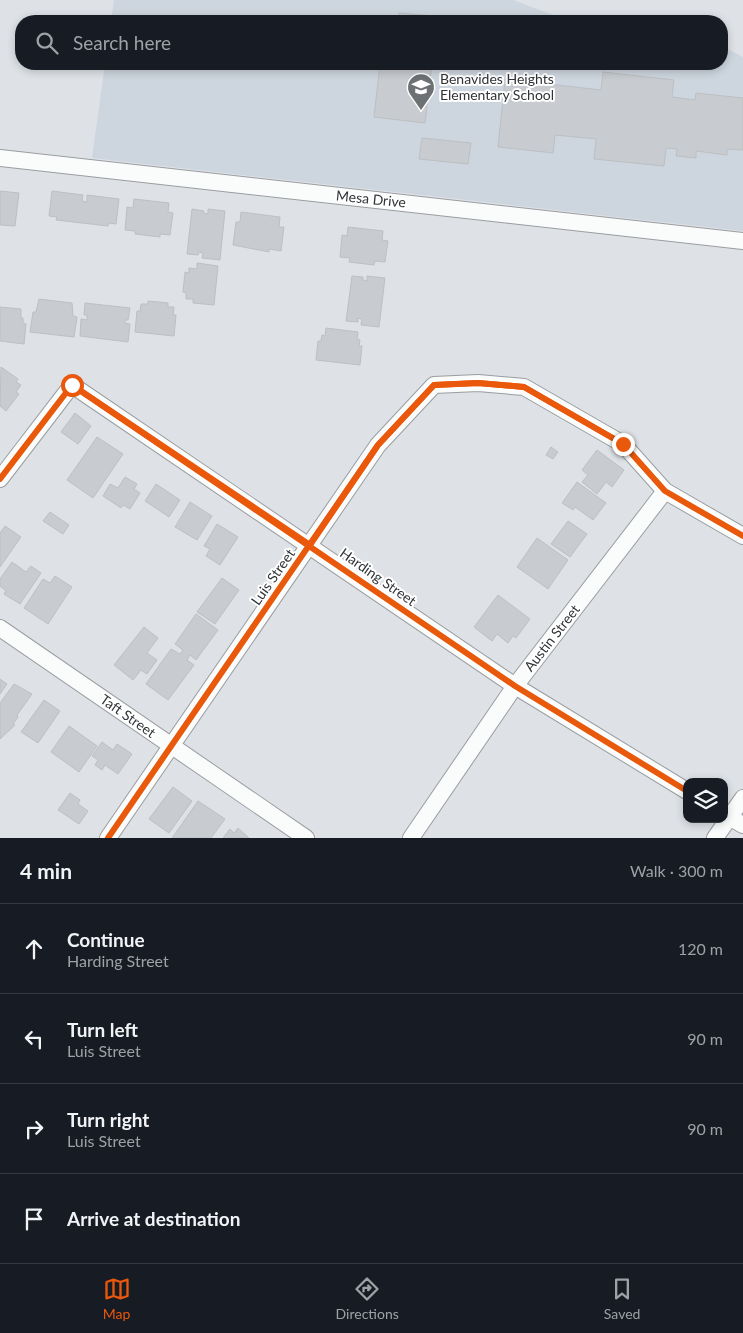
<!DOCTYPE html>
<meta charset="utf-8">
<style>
:root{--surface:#171b24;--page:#20242c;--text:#f1f3f6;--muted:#9ea1a6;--line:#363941;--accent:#ea580c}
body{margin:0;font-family:Lato,sans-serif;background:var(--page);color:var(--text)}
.controls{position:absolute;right:15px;bottom:15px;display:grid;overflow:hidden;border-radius:10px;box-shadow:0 2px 8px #0003}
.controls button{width:45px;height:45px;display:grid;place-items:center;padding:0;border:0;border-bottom:1px solid var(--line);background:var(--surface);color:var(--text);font:25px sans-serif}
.stop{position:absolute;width:15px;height:15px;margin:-11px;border:4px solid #ea580c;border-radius:50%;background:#fff}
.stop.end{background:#ea580c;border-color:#fff;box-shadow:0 1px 5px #0008}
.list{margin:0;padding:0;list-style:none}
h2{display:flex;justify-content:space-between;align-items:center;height:65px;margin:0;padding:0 20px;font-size:21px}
h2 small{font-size:16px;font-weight:400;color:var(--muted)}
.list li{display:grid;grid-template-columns:32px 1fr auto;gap:15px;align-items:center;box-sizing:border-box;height:90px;padding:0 20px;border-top:1px solid var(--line)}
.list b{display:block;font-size:19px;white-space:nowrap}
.list p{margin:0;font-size:16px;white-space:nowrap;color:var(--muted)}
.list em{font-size:16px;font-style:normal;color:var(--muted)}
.icon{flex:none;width:28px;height:28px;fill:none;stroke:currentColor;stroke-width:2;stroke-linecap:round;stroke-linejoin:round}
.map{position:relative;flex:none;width:743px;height:838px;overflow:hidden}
.search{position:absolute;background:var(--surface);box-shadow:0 2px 8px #0003;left:15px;right:15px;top:15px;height:55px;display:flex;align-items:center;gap:12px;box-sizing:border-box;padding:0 18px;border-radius:20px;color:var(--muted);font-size:19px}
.sheet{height:425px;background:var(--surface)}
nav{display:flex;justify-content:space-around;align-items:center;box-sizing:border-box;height:70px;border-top:1px solid var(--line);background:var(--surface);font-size:14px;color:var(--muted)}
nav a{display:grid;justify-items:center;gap:2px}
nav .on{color:var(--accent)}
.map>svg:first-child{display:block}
.built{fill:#cdd5de}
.building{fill:#c8cbcf;stroke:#bcc0c3}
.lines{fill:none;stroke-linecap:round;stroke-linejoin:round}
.street-casing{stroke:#9a9da0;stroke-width:18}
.street{stroke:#fafbfb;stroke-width:16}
.cycleway-casing{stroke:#fff;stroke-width:9}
.cycleway{stroke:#e8590c;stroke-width:6}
.route{stroke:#ea580c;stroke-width:6}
.labels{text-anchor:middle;stroke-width:4;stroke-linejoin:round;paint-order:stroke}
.poi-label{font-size:14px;fill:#313437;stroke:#fff;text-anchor:start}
.street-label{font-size:14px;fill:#313437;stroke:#fff}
</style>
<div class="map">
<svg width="743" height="838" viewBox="0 0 743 838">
<rect width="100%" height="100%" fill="#dee2e6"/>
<path class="built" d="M 114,0 L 513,0 L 569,21 L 111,21 Z
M 722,46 L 743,57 L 743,231 L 92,158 L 105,64 L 722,64 Z"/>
<path class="building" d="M 399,13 L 446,17 L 445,21 L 399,21 Z
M 452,17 L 491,21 L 451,21 Z
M 380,64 L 432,64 L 425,123 L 374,117 Z
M 456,64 L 492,64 L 492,68 Z
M 603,72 L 674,80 L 672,97 L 695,100 L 696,93 L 743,98 L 743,150 L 727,149 L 727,155 L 696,151 L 696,158 L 676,156 L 677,149 L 666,148 L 664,166 L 594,159 L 596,139 L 555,135 L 553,153 L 498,147 L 505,79 L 601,90 Z
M 422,138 L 471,143 L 468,164 L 419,159 Z
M 0,191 L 19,193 L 15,226 L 0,225 Z
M 52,191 L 83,195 L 82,201 L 87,202 L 87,195 L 119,199 L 116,224 L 109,223 L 108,226 L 56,220 L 57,217 L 49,216 Z
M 134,199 L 169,203 L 168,212 L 173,213 L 170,235 L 160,234 L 160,237 L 135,234 L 135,231 L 125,230 L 127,207 L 133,208 Z
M 192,209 L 204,211 L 203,213 L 208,214 L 208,209 L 225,211 L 220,260 L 202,258 L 203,253 L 199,252 L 198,255 L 187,254 Z
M 241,212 L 280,217 L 279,227 L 284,227 L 281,251 L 269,249 L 269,252 L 233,245 L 236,222 L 240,222 Z
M 348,227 L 383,231 L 382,240 L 388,241 L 385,262 L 375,261 L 374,265 L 349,262 L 350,258 L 340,257 L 342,235 L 347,236 Z
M 197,263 L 218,266 L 214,305 L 193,303 L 193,299 L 186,299 L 186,293 L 183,292 L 185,272 L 189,273 L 189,268 L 197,269 Z
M 352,276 L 363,277 L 363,280 L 367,281 L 367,276 L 385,278 L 379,327 L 361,325 L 362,319 L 358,318 L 358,322 L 346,321 Z
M 39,299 L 72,303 L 73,316 L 77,317 L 74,337 L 30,332 L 33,312 L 36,312 Z
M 148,301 L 168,303 L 168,307 L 174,307 L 173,315 L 176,315 L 174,336 L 135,332 L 137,311 L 140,311 L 141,304 L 148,304 Z
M 85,303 L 130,308 L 128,320 L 125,320 L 125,323 L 130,324 L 128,342 L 80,336 L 81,319 L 87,320 L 87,315 L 84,315 Z
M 0,307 L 21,309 L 21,318 L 23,318 L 23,323 L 26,324 L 24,344 L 0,341 Z
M 326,328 L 358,332 L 357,339 L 360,340 L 359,346 L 362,346 L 360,365 L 316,360 L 318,341 L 321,341 L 322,335 L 325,336 Z
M 1,367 L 18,379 L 16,382 L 21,385 L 16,392 L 19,394 L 6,411 L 0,406 Z
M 75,413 L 91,426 L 78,444 L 61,432 Z
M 97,437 L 123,454 L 93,498 L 67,480 Z
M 551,447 L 558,452 L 553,459 L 546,455 Z
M 597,450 L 624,470 L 612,487 L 606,482 L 597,494 L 582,482 L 588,475 L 582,470 Z
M 125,477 L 137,484 L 134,489 L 140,493 L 130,509 L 123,505 L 121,508 L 103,496 L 110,484 L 118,488 Z
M 577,482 L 606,503 L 593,520 L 575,507 L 573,510 L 562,503 Z
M 156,484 L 180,500 L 169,517 L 145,501 Z
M 190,502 L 212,516 L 197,540 L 175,527 Z
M 50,512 L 69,525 L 63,534 L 43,521 Z
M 568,521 L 587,534 L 570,557 L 551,544 Z
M 217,524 L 238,537 L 220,565 L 206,556 L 210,549 L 204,546 Z
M 5,526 L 21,537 L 0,567 L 0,533 Z
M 537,538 L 568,560 L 548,589 L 517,567 Z
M 12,562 L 26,572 L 31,566 L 41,573 L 20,604 L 4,594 L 6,591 L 0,586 L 0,579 Z
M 55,576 L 72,587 L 48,624 L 24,608 L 43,579 L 50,583 Z
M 222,578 L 239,590 L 215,624 L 197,612 Z
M 498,595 L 530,619 L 516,638 L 513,636 L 508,643 L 497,634 L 492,641 L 474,627 Z
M 196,614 L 218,630 L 196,660 L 190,655 L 187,660 L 194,665 L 168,700 L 146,684 L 171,649 L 180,654 L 183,650 L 175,644 Z
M 144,627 L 158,638 L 147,653 L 157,660 L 147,674 L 141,670 L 133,680 L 114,665 Z
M 0,679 L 7,684 L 0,694 Z
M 14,684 L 32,694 L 17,715 L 18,717 L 13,724 L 15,725 L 0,739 L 0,703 Z
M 44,700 L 60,711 L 38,743 L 21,732 Z
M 69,726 L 97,746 L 79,772 L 51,752 Z
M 102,742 L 113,750 L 117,744 L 132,754 L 118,774 L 105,765 L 102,770 L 95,765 L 98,760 L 92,756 Z
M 173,787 L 192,801 L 169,833 L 149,819 Z
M 70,793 L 80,800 L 78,804 L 88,811 L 79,824 L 58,810 Z
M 198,801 L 225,819 L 211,838 L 172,838 Z
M 238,828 L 249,838 L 223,838 L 230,829 L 234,833 Z"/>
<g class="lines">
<g class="street-casing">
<path id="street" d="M 0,158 L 743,241
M 0,479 L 72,385 L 515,686 L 687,791
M 0,628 L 306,838
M 724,814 L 743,825
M 108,838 L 378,445 L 434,385 L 478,383 L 524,387 L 623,444 L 665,491 L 743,536
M 411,838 L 515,686 L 665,491
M 715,838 L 743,798"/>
</g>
<use href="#street" class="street"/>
<g class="cycleway-casing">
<path id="cycleway" d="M 0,479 L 72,385 L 515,686 L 687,791
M 108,838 L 378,445 L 434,385 L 478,383 L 524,387 L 623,444 L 665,491 L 743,536"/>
</g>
<use href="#cycleway" class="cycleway"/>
</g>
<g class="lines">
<path class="route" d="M 72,385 L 310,545 L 378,445 L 434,385 L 478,383 L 524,387 L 623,444"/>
</g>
<defs>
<g id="school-pin" transform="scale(1.4375)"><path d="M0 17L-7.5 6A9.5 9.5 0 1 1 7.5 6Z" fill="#6e7174" stroke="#fff"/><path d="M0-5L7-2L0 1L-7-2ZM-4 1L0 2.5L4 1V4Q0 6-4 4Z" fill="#fff"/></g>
</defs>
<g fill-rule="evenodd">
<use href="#school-pin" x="421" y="87"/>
</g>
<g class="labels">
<g class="poi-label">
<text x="440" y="84">Benavides Heights<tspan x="440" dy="16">Elementary School</tspan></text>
</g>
<g class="street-label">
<text transform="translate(371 199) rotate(6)" y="5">Mesa Drive</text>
<text transform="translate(273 577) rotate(-55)" y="5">Luis Street</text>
<text transform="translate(378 577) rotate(35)" y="5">Harding Street</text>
<text transform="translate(552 638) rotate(-52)" y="5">Austin Street</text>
<text transform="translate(128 716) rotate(35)" y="5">Taft Street</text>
</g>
</g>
</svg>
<div class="controls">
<button><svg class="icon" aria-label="layers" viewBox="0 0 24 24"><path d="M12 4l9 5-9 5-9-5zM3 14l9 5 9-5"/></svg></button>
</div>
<div class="stop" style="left:72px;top:385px"></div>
<div class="stop end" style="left:623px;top:444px"></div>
<div class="search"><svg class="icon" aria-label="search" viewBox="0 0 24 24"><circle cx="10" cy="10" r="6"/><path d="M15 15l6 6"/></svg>Search here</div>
</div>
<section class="sheet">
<h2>4 min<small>Walk · 300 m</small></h2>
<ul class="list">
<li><svg class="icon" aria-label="ahead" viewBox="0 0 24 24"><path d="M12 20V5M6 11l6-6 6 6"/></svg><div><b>Continue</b><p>Harding Street</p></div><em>120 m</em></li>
<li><svg class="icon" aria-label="left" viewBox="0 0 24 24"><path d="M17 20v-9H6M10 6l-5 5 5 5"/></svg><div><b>Turn left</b><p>Luis Street</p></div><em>90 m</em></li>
<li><svg class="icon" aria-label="right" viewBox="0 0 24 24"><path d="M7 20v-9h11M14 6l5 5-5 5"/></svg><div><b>Turn right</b><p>Luis Street</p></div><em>90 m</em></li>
<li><svg class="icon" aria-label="arrive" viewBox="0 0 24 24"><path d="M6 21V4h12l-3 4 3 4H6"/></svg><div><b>Arrive at destination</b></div></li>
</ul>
</section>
<nav>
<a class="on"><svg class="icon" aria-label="map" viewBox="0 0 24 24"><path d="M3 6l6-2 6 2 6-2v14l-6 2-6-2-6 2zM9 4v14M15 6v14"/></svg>Map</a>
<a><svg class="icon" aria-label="directions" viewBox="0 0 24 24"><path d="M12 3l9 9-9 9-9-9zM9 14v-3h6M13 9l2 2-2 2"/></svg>Directions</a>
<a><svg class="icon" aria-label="saved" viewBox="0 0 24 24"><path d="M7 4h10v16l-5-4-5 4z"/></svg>Saved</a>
</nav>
